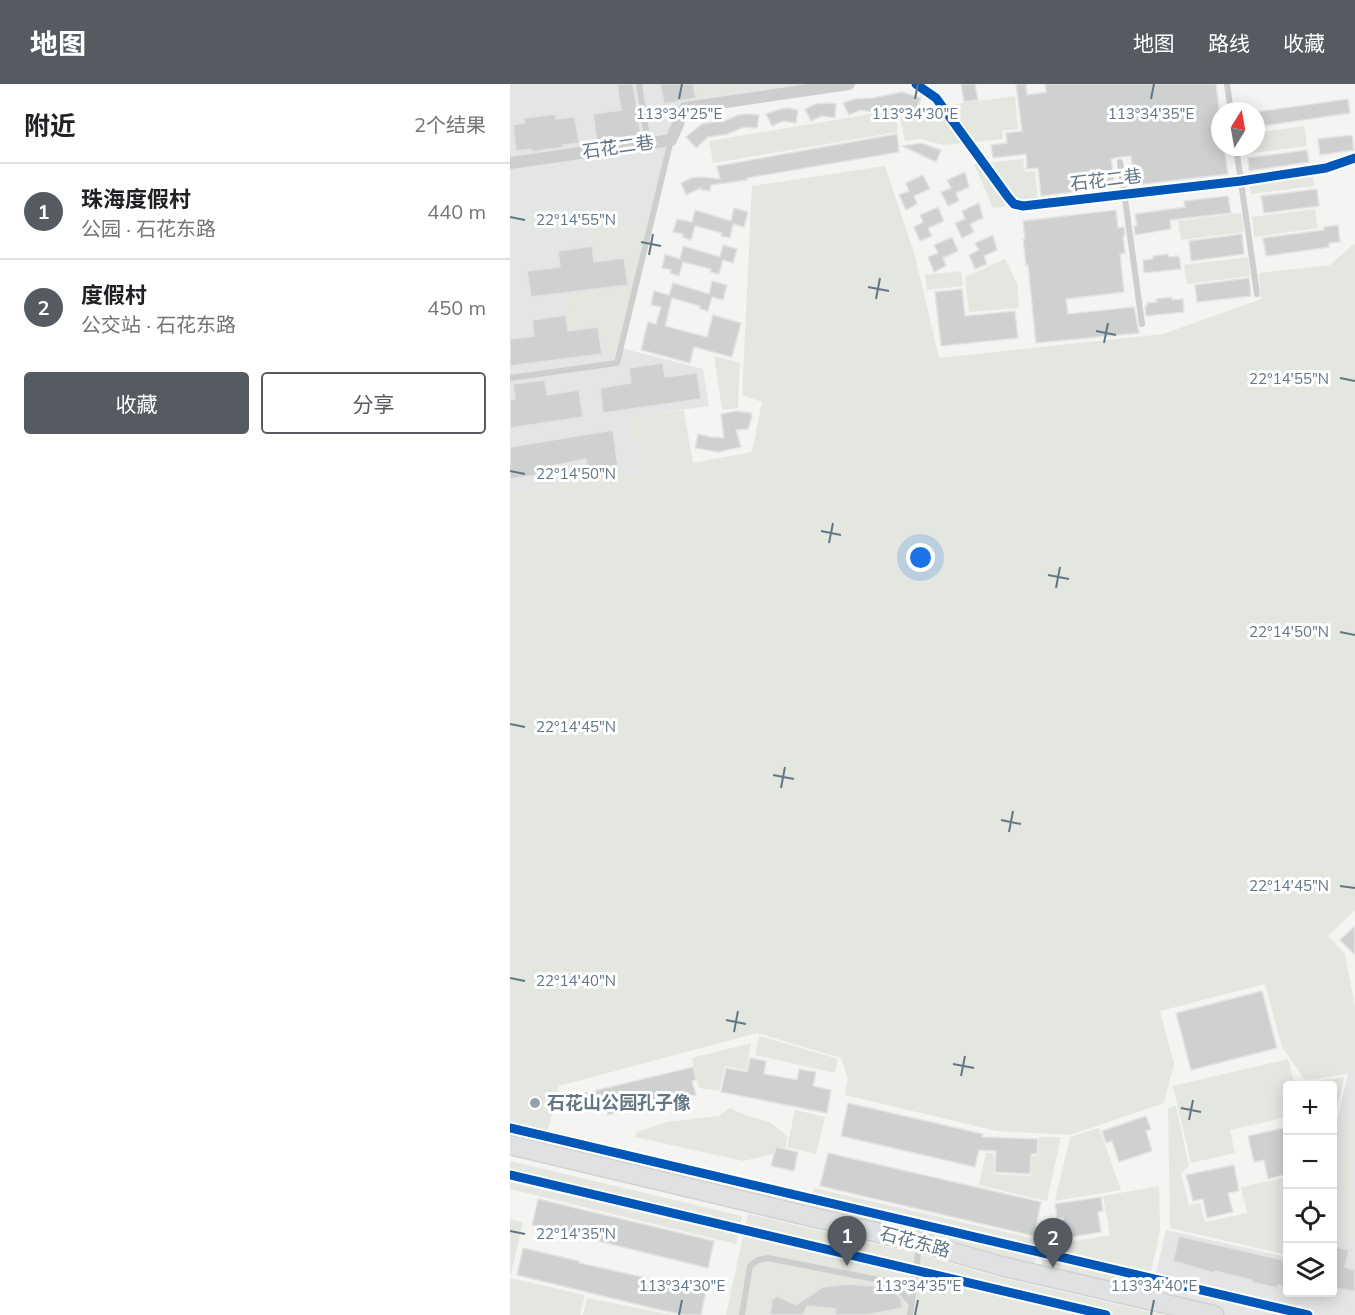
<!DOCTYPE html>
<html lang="zh">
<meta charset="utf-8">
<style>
:root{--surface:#fff;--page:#f6f6f6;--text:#202124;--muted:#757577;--line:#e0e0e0;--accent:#555b60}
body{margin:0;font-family:Mulish,"Noto Sans SC",sans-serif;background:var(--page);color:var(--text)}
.controls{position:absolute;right:18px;bottom:18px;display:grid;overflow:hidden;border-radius:6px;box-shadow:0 3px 15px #0003}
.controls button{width:54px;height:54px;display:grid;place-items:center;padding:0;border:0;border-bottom:2px solid var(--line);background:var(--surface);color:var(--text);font:30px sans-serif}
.compass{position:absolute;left:701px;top:18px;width:54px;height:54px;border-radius:50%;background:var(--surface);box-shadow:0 3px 15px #0003;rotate:11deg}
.you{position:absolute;left:411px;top:474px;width:21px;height:21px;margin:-15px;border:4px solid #fff;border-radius:50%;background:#1a73e8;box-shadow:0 0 0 9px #1a73e833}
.badge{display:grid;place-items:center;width:39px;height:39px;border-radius:50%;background:var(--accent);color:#fff;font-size:20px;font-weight:700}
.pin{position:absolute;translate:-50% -50px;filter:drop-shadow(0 2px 3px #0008)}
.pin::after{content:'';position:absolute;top:32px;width:21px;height:18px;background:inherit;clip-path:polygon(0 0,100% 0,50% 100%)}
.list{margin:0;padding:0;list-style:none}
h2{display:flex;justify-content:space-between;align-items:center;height:78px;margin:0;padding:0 24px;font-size:26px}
h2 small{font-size:20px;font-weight:400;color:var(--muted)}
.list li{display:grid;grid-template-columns:39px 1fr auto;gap:18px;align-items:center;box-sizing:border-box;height:96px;padding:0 24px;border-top:2px solid var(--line)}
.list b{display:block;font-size:22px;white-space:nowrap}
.list p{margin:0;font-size:20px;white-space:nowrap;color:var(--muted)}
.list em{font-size:20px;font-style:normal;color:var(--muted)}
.actions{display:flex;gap:12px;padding:18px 24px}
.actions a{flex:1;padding:14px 0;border:2px solid var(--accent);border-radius:6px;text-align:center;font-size:21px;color:var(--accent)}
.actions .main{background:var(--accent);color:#fff}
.icon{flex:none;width:33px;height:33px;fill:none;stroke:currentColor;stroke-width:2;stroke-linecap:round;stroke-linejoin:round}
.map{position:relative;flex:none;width:845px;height:1231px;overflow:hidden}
header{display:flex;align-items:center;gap:36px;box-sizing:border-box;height:84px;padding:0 30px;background:var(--accent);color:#fff}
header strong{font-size:28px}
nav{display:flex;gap:33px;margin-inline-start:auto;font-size:21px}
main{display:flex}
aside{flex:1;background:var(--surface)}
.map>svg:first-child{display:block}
.built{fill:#e4e6e5}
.green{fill:#e4e7e0}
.building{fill:#cfd0d0;stroke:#e3e3e2;stroke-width:1.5}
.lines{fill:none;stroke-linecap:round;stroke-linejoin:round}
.secondary-casing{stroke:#d0d2d2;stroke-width:21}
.lane{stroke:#cdcfcf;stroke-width:6}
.street{stroke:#cdcfcf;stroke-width:12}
.secondary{stroke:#e0e1e2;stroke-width:18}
.cycleway-casing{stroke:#fff;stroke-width:13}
.cycleway{stroke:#0057b8;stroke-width:9}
.ticks{fill:none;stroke:#627684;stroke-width:2}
.poi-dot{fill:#95a2aa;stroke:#fff;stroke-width:2}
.labels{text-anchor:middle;stroke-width:6;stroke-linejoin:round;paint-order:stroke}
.street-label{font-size:18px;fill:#627684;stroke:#fff}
.poi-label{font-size:18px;font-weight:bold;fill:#627684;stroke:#fff;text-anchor:start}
.ticks-label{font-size:15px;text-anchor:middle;fill:#627684;stroke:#fff;stroke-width:6;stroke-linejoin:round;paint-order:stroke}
</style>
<header>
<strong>地图</strong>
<nav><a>地图</a><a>路线</a><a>收藏</a></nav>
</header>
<main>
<aside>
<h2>附近<small>2个结果</small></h2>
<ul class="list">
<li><span class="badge">1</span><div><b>珠海度假村</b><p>公园 · 石花东路</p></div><em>440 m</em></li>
<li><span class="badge">2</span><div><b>度假村</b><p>公交站 · 石花东路</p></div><em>450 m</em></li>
</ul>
<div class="actions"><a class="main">收藏</a><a>分享</a></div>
</aside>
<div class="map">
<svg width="845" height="1231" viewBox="0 0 845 1231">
<rect width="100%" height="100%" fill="#f4f4f2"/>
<path class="built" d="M 0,0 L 339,0 L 175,24 L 161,56 L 111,264 L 193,285 L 199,322 L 121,333 L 129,391 L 0,408 Z
M 845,989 L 845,1231 L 705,1231 L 640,1216 L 656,1146 L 777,1173 L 778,1208 L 822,1208 L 823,1055 L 838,990 Z"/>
<path class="green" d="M 218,0 L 226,0 L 228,14 L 190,20 L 188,4 Z
M 505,12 L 508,45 L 492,47 L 493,55 L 434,61 L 411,55 L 395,57 L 389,28 Z
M 385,26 L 388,48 L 203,79 L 199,57 Z
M 794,42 L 797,62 L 733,70 L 733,63 L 746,63 L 746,49 Z
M 513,75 L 515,88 L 525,87 L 528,118 L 483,124 L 464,80 Z
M 375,82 L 405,172 L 429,274 L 653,250 L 751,215 L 749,189 L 820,181 L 845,159 L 845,826 L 818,852 L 835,870 L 845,923 L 845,989 L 795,996 L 772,963 L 755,900 L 650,927 L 664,980 L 654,1019 L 560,1051 L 487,1047 L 335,1011 L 338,995 L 331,974 L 247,949 L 49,1002 L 32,1069 L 0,1061 L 0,408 L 129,391 L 121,333 L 174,326 L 183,379 L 242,368 L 252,318 L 232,311 L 242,102 Z
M 801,83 L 804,102 L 741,110 L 738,91 Z
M 805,125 L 808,144 L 744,153 L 742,133 Z
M 731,129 L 734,148 L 671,156 L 668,137 Z
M 140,136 L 107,267 L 95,268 L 91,240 L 60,244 L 56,210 L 119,202 L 116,172 L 86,175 L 82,144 Z
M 738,173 L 740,192 L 677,200 L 674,181 Z
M 495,175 L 507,199 L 509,224 L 459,228 L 455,193 Z
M 451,187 L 453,202 L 417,206 L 415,191 Z
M 204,272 L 230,279 L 228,324 L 212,326 Z
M 249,952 L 328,975 L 325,989 L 245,971 Z
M 241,959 L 236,986 L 215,982 L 209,1007 L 189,1004 L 182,974 Z
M 778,975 L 785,1001 L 778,1002 L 777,1033 L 720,1046 L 725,1069 L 681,1079 L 663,1002 Z
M 834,993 L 823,1043 L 822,1002 L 788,1001 L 787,1000 Z
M 666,1022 L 679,1082 L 671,1089 L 679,1121 L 690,1119 L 695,1138 L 737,1129 L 731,1103 L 777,1093 L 777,1171 L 660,1144 L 658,1024 Z
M 220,1024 L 235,1031 L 260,1038 L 277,1052 L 275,1067 L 233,1077 L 125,1053 L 127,1048 L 157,1038 L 209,1032 Z
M 285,1026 L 315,1033 L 306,1070 L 277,1063 Z
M 832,1033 L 845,1036 L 845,1070 L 838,1102 L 845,1112 L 845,1158 L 823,1153 L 823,1073 Z
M 589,1044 L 611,1106 L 545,1117 L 560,1053 Z
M 529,1053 L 551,1053 L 537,1117 L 469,1101 L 476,1069 L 484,1069 L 484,1090 L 521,1092 L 522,1072 L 528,1072 Z
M 0,1077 L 232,1132 L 226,1160 L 0,1105 Z
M 649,1102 L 650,1146 L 636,1211 L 530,1187 L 542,1136 L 550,1135 L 555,1159 L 600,1151 L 593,1112 Z
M 304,1104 L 530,1156 L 523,1187 L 299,1129 Z
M 238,1130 L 408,1170 L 488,1193 L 653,1231 L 216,1231 Z
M 0,1135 L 13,1138 L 0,1194 L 75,1211 L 70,1231 L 0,1231 Z
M 77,1214 L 162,1231 L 73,1231 Z"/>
<path class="building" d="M 107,0 L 123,0 L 131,52 L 87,58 L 83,30 L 111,26 Z
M 150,0 L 183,0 L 186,14 L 154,20 Z
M 451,0 L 465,0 L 468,16 L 454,18 Z
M 506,0 L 516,0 L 517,11 L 536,8 L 535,0 L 706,0 L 710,32 L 710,63 L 714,63 L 718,90 L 625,101 L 621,72 L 610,73 L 601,75 L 605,103 L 531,112 L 528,84 L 517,85 L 516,70 L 483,74 L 481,61 L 497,59 L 496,49 L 512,47 Z
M 392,8 L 411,14 L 406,28 L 391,22 L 365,28 L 350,26 L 339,31 L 333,19 L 344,15 L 363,14 Z
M 838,15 L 840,29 L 746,43 L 746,28 Z
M 316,19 L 326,20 L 325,34 L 312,32 L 301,37 L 295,25 L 305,20 Z
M 277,24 L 288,26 L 286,39 L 273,37 L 262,42 L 256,30 L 267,26 Z
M 45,30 L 46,35 L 65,33 L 69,59 L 53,61 L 54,63 L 21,68 L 21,65 L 6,67 L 3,41 L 14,39 L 14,34 Z
M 238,30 L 249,31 L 247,44 L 234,43 L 218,50 L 198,53 L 186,64 L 176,53 L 192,40 L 217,36 L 228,31 Z
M 387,50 L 389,68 L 237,94 L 237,96 L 201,101 L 200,107 L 191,106 L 191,104 L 176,111 L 171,99 L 181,94 L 191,93 L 210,95 L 207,82 Z
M 842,51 L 844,66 L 810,71 L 808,55 Z
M 411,59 L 431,66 L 426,78 L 392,62 Z
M 797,66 L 799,78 L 739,87 L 738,74 Z
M 455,88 L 459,103 L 446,109 L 449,117 L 438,122 L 431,108 L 441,104 L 437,96 Z
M 413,91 L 420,105 L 404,112 L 407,120 L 396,126 L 389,111 L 399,107 L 396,99 Z
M 807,105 L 809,122 L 754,129 L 751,112 Z
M 718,112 L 721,129 L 660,136 L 661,145 L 625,151 L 624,142 L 627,142 L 625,130 L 675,123 L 674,117 Z
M 469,119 L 473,134 L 460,140 L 464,148 L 452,154 L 445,139 L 455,135 L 452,127 Z
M 428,123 L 434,137 L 418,144 L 422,152 L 410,157 L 404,143 L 413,138 L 410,131 Z
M 224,124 L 238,128 L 234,143 L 223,140 L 220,154 L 211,152 L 212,149 L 185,142 L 181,156 L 172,153 L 173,150 L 163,148 L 167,135 L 182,138 L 185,126 L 221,137 Z
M 606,126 L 608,144 L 614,143 L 615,152 L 613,152 L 615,169 L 610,170 L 614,208 L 556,215 L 558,230 L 624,223 L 629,249 L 526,259 L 518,181 L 516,181 L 513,155 L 515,155 L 513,137 Z
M 828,141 L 830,158 L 819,159 L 819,163 L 756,172 L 753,154 L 814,146 L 814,143 Z
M 732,150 L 734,170 L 681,177 L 679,157 Z
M 483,151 L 487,166 L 474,172 L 477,180 L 465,185 L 459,171 L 469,166 L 465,159 Z
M 442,153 L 448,167 L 433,174 L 436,182 L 424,188 L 418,173 L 428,169 L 424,161 Z
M 213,161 L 227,165 L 223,179 L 213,176 L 209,190 L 200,188 L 201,185 L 173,178 L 169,192 L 160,189 L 161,186 L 152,184 L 155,170 L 170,175 L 173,162 L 210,173 Z
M 82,162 L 84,178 L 114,174 L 118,201 L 21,213 L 17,187 L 50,183 L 48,167 Z
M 658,170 L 658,173 L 669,172 L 671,185 L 634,189 L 633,176 L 643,175 L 643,172 Z
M 739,194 L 741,212 L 687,218 L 685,201 Z
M 202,197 L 217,201 L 213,216 L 202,213 L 198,227 L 190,225 L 190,222 L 162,214 L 155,242 L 197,253 L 203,231 L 231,239 L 222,273 L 184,263 L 180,279 L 131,266 L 138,238 L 146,240 L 151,223 L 141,221 L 144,207 L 159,211 L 163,199 L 199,210 Z
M 452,205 L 455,232 L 505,227 L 508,254 L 431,262 L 425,208 Z
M 662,213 L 662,216 L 673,215 L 674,228 L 636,232 L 635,222 L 637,222 L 637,219 L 647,218 L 646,215 Z
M 56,231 L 58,247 L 88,243 L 92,270 L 0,282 L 0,255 L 24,252 L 22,236 Z
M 153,279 L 155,293 L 187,289 L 191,315 L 93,329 L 90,304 L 121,299 L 119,284 Z
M 35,296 L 37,311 L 69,306 L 73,333 L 0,344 L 0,316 L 5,315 L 3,300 Z
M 227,327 L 241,329 L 242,333 L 238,345 L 226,346 L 231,363 L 208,368 L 185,364 L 188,350 L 200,353 L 214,354 L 211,330 Z
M 103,346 L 109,390 L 89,393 L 88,384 L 78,386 L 76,375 L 37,383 L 38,389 L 0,395 L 0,363 Z
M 845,842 L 845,871 L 830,856 Z
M 752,907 L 767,964 L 681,986 L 666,929 Z
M 240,974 L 256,977 L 254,990 L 287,996 L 289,985 L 306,988 L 303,1002 L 321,1006 L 317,1029 L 211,1008 L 216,984 L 237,988 Z
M 183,983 L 186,996 L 182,997 L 186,1011 L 98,1031 L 97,1025 L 87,1028 L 85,1020 L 78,1022 L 75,1009 Z
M 338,1019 L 473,1050 L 472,1053 L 528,1055 L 527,1070 L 521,1070 L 520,1090 L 485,1088 L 486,1067 L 469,1066 L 465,1083 L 331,1052 Z
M 636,1032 L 641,1045 L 636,1047 L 642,1067 L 609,1078 L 602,1057 L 596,1059 L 592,1047 Z
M 777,1043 L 777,1090 L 758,1095 L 754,1076 L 744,1078 L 738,1052 Z
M 266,1063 L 288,1068 L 284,1087 L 261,1082 Z
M 318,1069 L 531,1118 L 524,1152 L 310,1102 Z
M 724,1081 L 729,1107 L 718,1109 L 723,1128 L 697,1134 L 693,1115 L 683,1117 L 676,1091 Z
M 591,1113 L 593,1127 L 588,1128 L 591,1148 L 556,1154 L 553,1133 L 547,1134 L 545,1120 Z
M 28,1115 L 204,1157 L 198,1184 L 22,1141 Z
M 669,1152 L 777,1177 L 777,1203 L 768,1201 L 767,1204 L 742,1198 L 742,1196 L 705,1187 L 704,1189 L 663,1177 Z
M 822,1162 L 839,1166 L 835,1183 L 845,1186 L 845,1208 L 822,1203 Z
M 13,1164 L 69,1177 L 69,1179 L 196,1207 L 191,1231 L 174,1231 L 146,1225 L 7,1191 Z
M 338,1200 L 375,1203 L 385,1208 L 391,1215 L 392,1224 L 357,1231 L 325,1231 L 326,1225 L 297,1222 L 293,1231 L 260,1231 L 262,1216 L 267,1212 L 286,1221 L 313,1203 Z"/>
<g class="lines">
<g class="secondary-casing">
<path id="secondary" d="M 0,1061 L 411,1159 L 491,1182 L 704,1231"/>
</g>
<path class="lane" d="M 129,0 L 138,59
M 717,0 L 721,27
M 726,63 L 747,210
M 610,78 L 632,240
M 0,294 L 107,279 L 161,56
M 232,1231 L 240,1182 L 248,1176 L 258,1174 L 374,1197 L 388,1204 L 401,1219
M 400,1231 L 408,1170"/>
<path class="street" d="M 406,0 L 426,14 L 498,113 L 504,120 L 513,122 L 731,97 L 816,84 L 845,74
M 0,79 L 161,56 L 175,24 L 339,0"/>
<use href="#secondary" class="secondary"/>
<g class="cycleway-casing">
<path id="cycleway" d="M 406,0 L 426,14 L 498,113 L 504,120 L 513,122 L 731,97 L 816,84 L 845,74
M 0,1044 L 798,1231
M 0,1091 L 596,1231"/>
</g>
<use href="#cycleway" class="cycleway"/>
</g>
<path class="ticks" d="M 169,15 L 172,0M 405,15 L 408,0M 641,15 L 644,0M 0,133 L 15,136M 131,158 L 151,162M 139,171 L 143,150M 358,203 L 379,207M 366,215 L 370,194M 586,247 L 606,251M 594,259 L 598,239M 830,294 L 845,297M 0,387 L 15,390M 311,447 L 331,451M 319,459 L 323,439M 538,491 L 559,495M 546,504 L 550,483M 830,548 L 845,551M 0,640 L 15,643M 263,691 L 284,695M 271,704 L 275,683M 491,736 L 511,740M 499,748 L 503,727M 830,802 L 845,804M 0,894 L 15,897M 216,936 L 236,940M 224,948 L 228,927M 443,980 L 464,984M 451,992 L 455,972M 671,1024 L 691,1028M 679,1036 L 683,1016M 0,1147 L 15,1150M 169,1231 L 172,1216M 405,1231 L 408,1216M 641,1231 L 644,1216"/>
<circle class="poi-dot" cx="25" cy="1019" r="6"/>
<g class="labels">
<g class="street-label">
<text transform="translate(108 63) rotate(-8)" y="6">石花二巷</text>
<text transform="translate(596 96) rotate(-7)" y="6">石花二巷</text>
<text transform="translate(405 1158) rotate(15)" y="6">石花东路</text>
</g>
<g class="poi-label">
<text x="37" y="1025">石花山公园孔子像</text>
</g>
</g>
<g class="ticks-label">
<text x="405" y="35">113°34'30"E</text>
<text x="641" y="35">113°34'35"E</text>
<text x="169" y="35">113°34'25"E</text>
<text x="66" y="141">22°14'55"N</text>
<text x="779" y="300">22°14'55"N</text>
<text x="66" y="395">22°14'50"N</text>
<text x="779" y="553">22°14'50"N</text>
<text x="66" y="648">22°14'45"N</text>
<text x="779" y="807">22°14'45"N</text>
<text x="66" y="902">22°14'40"N</text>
<text x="66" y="1155">22°14'35"N</text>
<text x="172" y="1207">113°34'30"E</text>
<text x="408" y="1207">113°34'35"E</text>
<text x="644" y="1207">113°34'40"E</text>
</g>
</svg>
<div class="controls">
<button>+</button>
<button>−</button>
<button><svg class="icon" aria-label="locate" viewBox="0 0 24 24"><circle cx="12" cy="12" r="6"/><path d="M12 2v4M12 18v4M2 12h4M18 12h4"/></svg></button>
<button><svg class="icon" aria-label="layers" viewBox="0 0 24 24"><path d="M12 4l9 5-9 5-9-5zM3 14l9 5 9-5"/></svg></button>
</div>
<svg class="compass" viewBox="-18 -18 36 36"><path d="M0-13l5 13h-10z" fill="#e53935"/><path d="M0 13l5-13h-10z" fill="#757577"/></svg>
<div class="you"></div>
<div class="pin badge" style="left:337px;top:1182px">1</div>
<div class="pin badge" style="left:543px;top:1184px">2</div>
</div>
</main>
